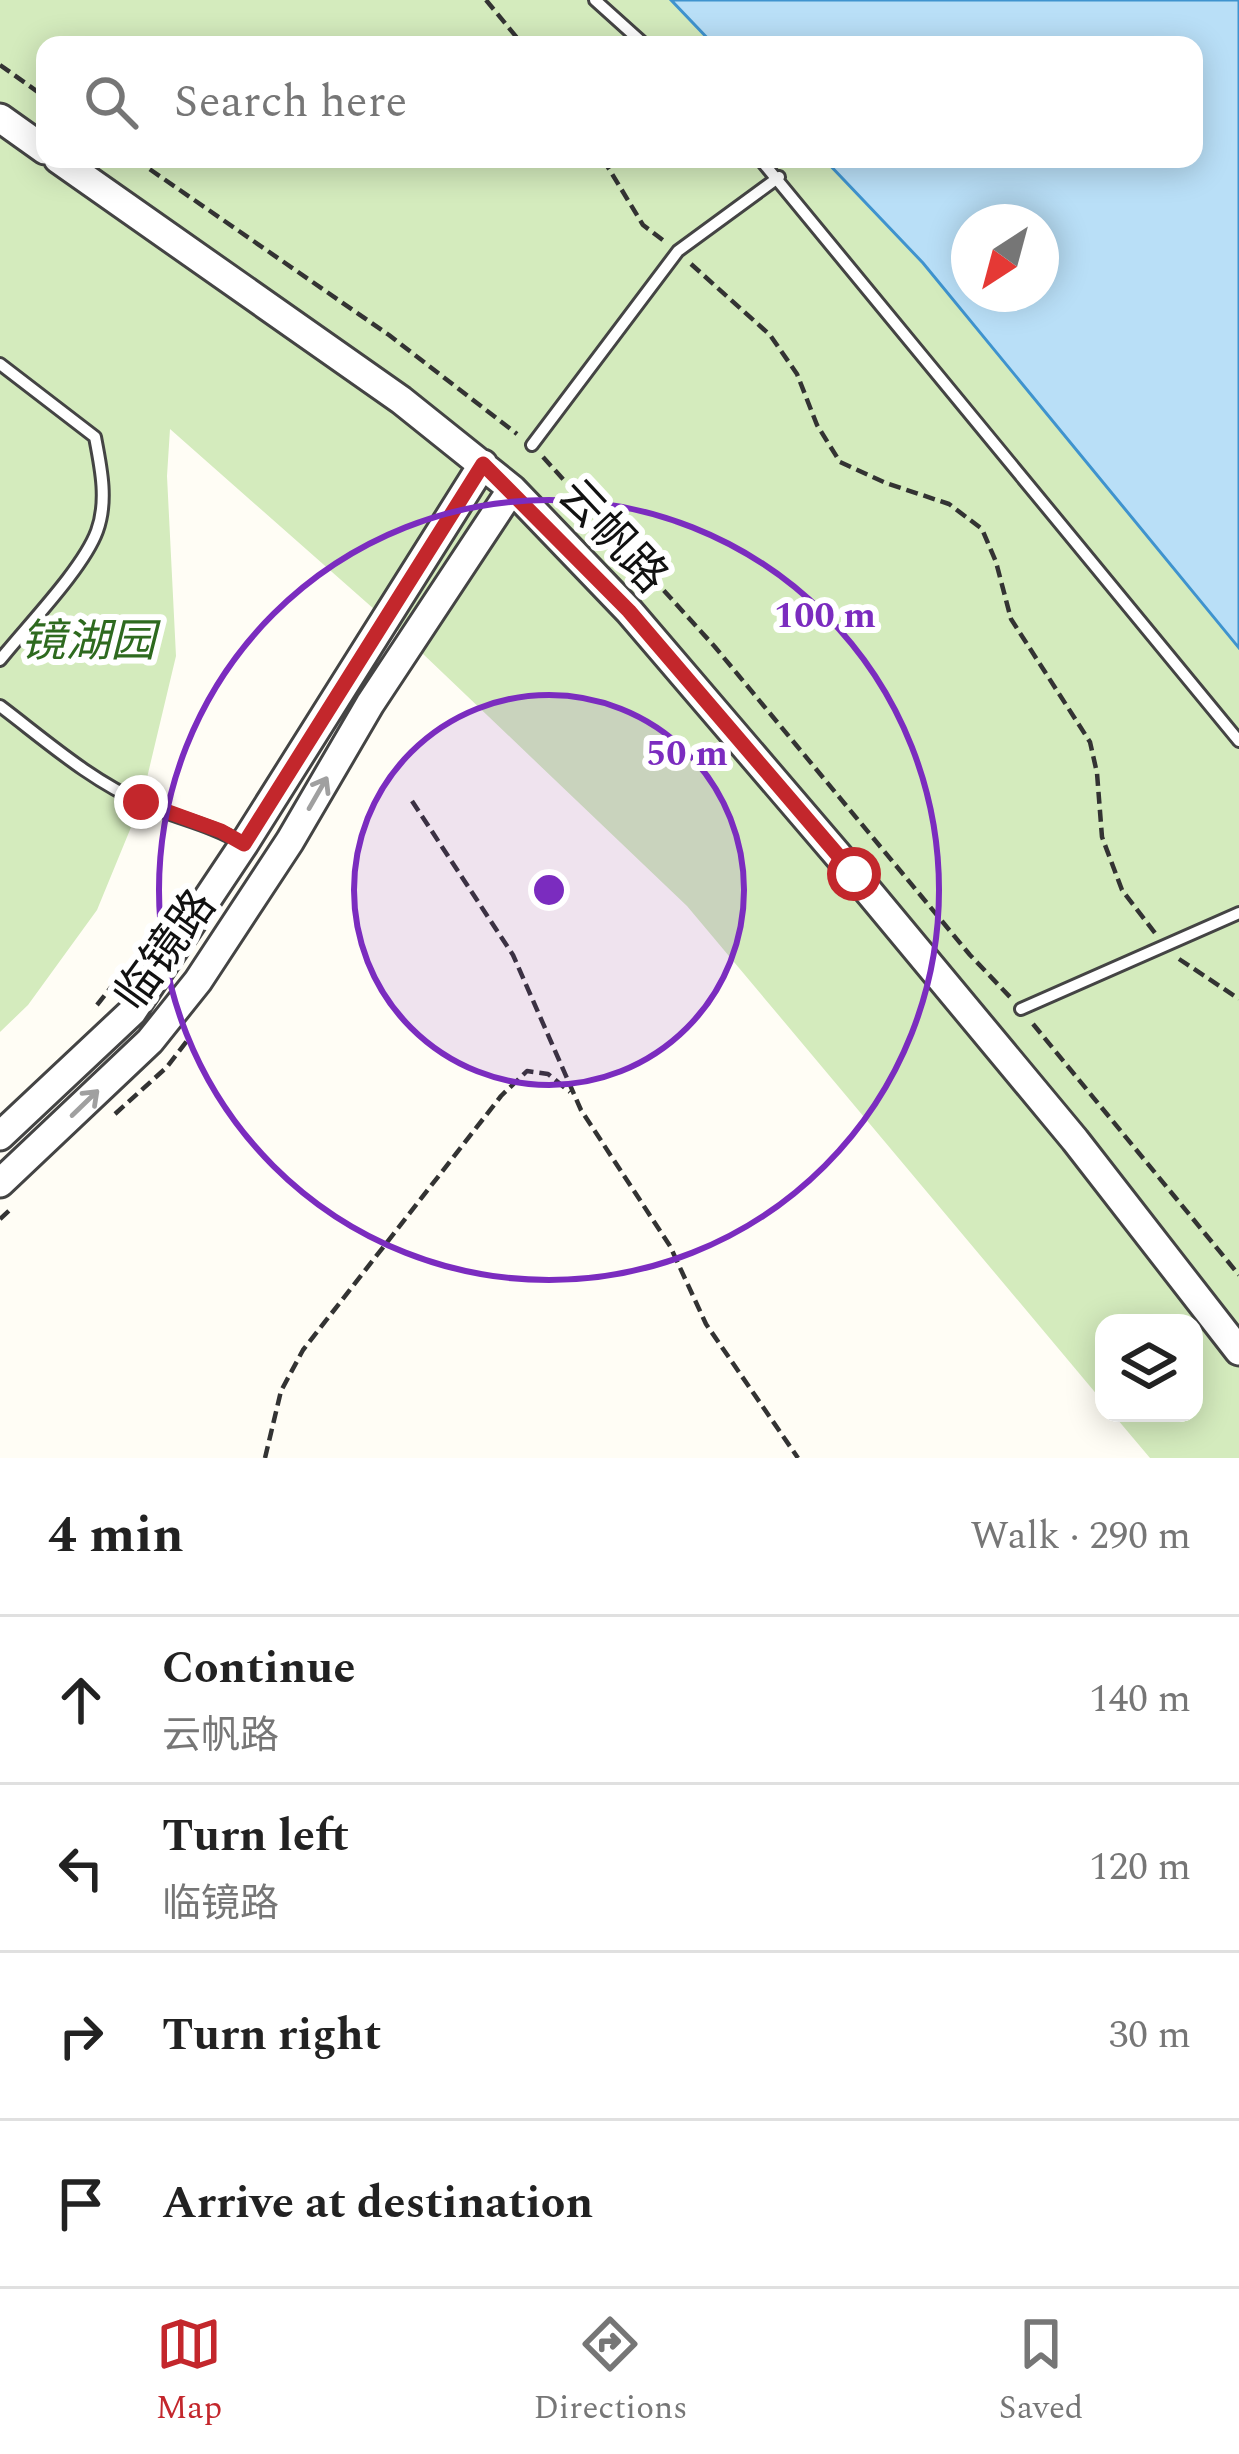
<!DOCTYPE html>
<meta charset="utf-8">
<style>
:root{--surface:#fff;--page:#f2f2f2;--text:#222;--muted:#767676;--line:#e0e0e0;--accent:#c3272c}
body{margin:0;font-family:Spectral,"Noto Sans SC",serif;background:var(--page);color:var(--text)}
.controls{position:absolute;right:36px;bottom:36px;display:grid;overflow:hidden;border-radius:24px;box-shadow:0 6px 30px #0003}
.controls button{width:108px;height:108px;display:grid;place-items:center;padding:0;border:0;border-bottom:3px solid var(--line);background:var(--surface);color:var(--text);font:60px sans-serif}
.compass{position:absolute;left:951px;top:204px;width:108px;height:108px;border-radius:50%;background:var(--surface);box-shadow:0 6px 30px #0003;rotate:216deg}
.stop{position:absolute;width:36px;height:36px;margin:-27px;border:9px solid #c3272c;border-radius:50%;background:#fff}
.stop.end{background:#c3272c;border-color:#fff;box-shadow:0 3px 12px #0008}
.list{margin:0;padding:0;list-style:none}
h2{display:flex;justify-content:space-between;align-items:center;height:156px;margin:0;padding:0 48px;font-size:51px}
h2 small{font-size:39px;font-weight:400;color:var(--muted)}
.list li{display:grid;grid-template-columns:78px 1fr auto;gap:36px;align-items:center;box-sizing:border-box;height:168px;padding:0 48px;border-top:3px solid var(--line)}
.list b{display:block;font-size:45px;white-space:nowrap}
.list p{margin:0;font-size:39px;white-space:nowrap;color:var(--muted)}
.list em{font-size:39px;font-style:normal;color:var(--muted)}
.icon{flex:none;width:66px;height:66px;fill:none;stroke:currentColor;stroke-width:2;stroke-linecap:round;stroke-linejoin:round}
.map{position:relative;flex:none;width:1239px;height:1458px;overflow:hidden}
.search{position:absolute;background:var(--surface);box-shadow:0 6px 30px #0003;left:36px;right:36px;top:36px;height:132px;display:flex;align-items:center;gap:30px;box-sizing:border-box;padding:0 42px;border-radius:24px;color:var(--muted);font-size:45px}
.sheet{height:828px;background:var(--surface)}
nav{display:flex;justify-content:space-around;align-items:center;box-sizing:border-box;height:168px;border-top:3px solid var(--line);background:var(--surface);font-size:33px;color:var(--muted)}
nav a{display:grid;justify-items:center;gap:6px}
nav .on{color:var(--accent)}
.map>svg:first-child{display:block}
.green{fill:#d4ebbd;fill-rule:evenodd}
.water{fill:#b9dff7;stroke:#3f93ce;stroke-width:3;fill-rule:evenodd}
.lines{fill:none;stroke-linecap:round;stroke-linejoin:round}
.service-casing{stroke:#444;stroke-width:16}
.tertiary-casing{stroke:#444;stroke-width:33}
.path{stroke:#333;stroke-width:4.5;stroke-dasharray:12 6;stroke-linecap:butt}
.service{stroke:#fff;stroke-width:10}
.tertiary{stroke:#fff;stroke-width:27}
.oneway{stroke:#a0a0a0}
.route{stroke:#c3272c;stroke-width:15}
.ring{fill:none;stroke:#7b2cbf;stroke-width:6}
.labels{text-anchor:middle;stroke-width:12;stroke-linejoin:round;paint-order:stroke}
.street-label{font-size:45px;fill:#111;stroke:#fff}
.park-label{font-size:45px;font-style:italic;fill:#2e6a1f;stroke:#fff}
.centre{fill:#7b2cbf;stroke:#fff;stroke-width:6}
.ring-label{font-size:36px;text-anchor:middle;font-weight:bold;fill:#7b2cbf;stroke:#fff;stroke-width:12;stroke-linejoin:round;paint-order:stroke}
</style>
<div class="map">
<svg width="1239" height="1458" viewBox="0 0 1239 1458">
<rect width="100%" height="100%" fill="#fffdf5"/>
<path class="green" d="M 0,0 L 1239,0 L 1239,1458 L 1150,1458 L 1112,1413 L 1194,1413 L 1194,1323 L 1104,1323 L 1104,1403 L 687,906 L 400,632 L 170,429 L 167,476 L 176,656 L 141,803 L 97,910 L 28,1005 L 0,1032 ZM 45,45 L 1194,45 L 1194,159 L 45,159 ZM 969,222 L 1041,222 L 1041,294 L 969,294 Z"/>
<path class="water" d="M 671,0 L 1239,0 L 1239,648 L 923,263 L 824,159 L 1194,159 L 1194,45 L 714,45 ZM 969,222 L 1041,222 L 1041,294 L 969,294 Z"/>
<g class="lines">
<g class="service-casing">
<path id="service" d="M 595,0 L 645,45
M 760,159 L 1239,741
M 0,364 L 95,437 C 101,468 108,501 97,531 C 83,569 27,626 0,660
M 532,445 L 678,251 L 779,177
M 0,706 C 45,740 91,781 143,803 C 175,818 210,824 241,843
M 1021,1009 L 1239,913"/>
</g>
<g class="tertiary-casing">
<path id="tertiary" d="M 0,118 L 45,150
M 58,159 L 401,400 L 512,489 L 629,611 L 854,874 L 1075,1140 L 1239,1351
M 0,1136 L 132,1012 L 244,844 L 483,464
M 0,1183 L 150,1041 L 198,981 L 290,841 L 370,704 L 512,489"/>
</g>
<path class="path" d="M 486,0 L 523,45
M 0,65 L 45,97
M 135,159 L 389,335 L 517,434
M 603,159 L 643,225 L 664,241
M 691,264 L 770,335 L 797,374 L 817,425 L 840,462 L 886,483 L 949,504 L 982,529 L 996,562 L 1011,619 L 1090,742 L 1097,773 L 1102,837 L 1122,890 L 1155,933
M 543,457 L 715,647 L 970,955 L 1010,997
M 412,801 L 513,955 L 581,1110 L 670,1246 L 706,1324 L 798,1458
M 1179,959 L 1239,999
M 97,1005 L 131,962
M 1033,1024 L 1239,1275
M 115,1114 L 167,1067 L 190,1037
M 0,1219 L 13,1207
M 265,1458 L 281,1391 L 303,1350 L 501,1096 L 527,1071 L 548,1074 L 570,1092"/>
<use href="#service" class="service"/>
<use href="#tertiary" class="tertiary"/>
</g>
<defs><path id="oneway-shaft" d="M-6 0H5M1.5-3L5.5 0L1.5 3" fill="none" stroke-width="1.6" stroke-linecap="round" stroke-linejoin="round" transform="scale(3)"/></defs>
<g class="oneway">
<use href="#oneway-shaft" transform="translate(318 793) rotate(-60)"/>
<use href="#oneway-shaft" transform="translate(85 1103) rotate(-44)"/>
</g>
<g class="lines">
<path class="route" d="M 141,802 L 221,831 L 244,844 L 483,464 L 629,611 L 854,874"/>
</g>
<circle cx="549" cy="890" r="195" fill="#7b2cbf" fill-opacity=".12"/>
<g class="ring">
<circle cx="549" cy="890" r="195"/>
<circle cx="549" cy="890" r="390"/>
</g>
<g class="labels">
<g class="street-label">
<text transform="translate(614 535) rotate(47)" y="16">云帆路</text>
<text transform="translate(164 949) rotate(-54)" y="16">临镜路</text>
</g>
<g class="park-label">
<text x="88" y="656">镜湖园</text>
</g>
</g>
<circle cx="549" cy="890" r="18" class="centre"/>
<g class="ring-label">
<text x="825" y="627">100 m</text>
<text x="687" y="765">50 m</text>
</g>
</svg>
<div class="controls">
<button><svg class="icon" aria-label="layers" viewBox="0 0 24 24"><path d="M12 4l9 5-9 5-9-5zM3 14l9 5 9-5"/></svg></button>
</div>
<svg class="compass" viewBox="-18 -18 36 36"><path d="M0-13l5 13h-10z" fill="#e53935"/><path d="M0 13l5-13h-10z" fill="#767676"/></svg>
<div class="stop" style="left:854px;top:874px"></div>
<div class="stop end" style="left:141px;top:802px"></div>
<div class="search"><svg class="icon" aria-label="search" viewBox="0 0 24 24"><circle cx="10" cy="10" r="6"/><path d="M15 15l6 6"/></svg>Search here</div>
</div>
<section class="sheet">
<h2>4 min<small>Walk · 290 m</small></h2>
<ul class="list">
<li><svg class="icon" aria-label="ahead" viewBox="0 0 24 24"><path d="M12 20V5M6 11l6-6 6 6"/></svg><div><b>Continue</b><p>云帆路</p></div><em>140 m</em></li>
<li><svg class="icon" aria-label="left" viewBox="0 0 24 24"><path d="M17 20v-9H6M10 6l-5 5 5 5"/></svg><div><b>Turn left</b><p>临镜路</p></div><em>120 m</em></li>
<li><svg class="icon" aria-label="right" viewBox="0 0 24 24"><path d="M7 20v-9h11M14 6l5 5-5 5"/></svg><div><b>Turn right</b></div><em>30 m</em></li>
<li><svg class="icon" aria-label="arrive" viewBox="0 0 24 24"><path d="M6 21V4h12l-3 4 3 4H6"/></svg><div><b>Arrive at destination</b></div></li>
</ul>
</section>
<nav>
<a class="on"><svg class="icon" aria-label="map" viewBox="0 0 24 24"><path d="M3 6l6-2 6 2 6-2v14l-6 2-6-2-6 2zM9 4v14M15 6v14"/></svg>Map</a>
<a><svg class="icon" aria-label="directions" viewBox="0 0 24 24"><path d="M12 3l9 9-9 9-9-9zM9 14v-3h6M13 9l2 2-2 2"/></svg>Directions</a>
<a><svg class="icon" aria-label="saved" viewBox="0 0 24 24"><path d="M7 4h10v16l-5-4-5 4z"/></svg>Saved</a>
</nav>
